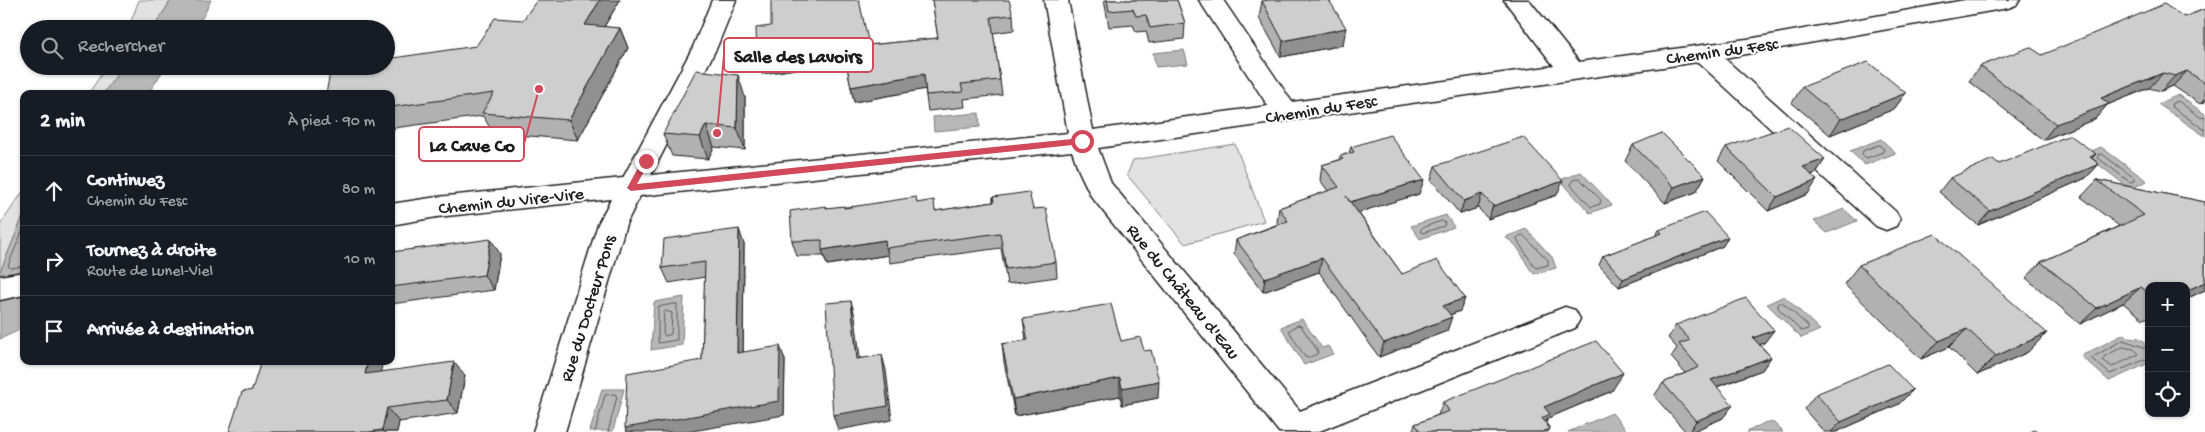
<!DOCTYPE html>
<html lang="fr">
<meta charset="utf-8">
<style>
:root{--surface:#171b24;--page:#20242c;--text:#f1f3f6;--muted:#9ea1a6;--line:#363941}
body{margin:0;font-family:"Gochi Hand",sans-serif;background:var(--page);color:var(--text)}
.controls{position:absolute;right:15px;bottom:15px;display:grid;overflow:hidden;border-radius:10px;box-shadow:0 1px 4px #0004}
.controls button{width:45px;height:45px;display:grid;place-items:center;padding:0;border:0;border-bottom:1px solid var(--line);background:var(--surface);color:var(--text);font:25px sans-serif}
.stop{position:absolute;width:15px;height:15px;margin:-11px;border:4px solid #d1495b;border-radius:50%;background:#fff}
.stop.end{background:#d1495b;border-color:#fff;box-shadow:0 1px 5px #0008}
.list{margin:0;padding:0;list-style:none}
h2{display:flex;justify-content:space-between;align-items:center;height:65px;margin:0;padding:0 20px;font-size:21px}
h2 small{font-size:16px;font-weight:400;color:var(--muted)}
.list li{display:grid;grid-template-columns:32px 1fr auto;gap:15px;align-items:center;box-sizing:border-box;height:70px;padding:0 20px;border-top:1px solid var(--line)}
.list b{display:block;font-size:19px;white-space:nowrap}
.list p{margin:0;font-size:16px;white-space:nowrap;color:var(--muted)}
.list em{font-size:16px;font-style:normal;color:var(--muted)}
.icon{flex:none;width:28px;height:28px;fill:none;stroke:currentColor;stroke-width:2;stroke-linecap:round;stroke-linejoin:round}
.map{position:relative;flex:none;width:2205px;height:432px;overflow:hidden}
.search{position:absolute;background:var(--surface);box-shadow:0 1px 4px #0004;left:20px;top:20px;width:375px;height:55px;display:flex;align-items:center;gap:12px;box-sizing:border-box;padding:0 18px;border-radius:28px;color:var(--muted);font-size:19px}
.panel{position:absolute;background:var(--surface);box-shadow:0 1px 4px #0004;left:20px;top:90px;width:375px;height:275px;border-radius:10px}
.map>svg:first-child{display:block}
.green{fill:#e2e2e2;stroke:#7f7f7f}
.water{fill:#b8b8b8;stroke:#7a7a7a}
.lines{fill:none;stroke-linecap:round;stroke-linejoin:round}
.shore{stroke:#5a5a5a;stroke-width:1}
.minor-casing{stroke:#1c1c1c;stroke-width:3}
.minor{fill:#fff;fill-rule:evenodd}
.wall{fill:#b1b1b1;stroke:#1c1c1c}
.shaded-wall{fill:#909090;stroke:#1c1c1c}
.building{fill:#cecece;stroke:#1c1c1c}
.route{fill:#d1495b}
.labels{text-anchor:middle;stroke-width:4;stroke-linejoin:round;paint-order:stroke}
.street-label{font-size:18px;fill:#1c1c1c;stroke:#fff}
.leader{fill:none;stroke:#d1495b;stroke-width:2}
.callout-dot{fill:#d1495b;stroke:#fff;stroke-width:2}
.callout{fill:#fff;stroke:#d1495b;stroke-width:2}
.callout-label{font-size:19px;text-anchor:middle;font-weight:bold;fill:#1c1c1c}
</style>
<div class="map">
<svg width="2205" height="432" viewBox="0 0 2205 432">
<rect width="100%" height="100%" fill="#fff"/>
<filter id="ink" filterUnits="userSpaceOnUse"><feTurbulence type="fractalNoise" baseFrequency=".02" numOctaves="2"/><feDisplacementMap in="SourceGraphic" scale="10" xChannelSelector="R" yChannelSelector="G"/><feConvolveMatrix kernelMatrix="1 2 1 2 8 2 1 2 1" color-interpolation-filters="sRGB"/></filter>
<g filter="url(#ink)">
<path class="green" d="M 139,0 L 171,0 L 153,29 L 128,29 Z
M 107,66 L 123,66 L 103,94 L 88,94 Z
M 1235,144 L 1264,221 L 1185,244 L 1127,175 L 1133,160 Z
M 24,190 L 24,214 L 0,272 L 0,225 Z"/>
<path class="water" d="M 171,0 L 211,0 L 204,15 L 194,29 L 153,29 Z
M 1184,50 L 1188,64 L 1156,67 L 1153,53 Z
M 123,66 L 166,66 L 148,94 L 103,94 Z
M 2178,95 L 2205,114 L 2205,136 L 2158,104 Z
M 979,113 L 980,127 L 934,131 L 933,117 Z
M 1881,139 L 1896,153 L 1865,165 L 1850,151 Z
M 2101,147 L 2147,181 L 2130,189 L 2085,154 Z
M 1581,172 L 1612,205 L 1590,213 L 1560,180 Z
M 1844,209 L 1857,221 L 1827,233 L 1814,221 Z
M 24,214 L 24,271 L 0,276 L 0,272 Z
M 1446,215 L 1454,227 L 1420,239 L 1411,226 Z
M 1526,229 L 1552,257 L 1556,268 L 1534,274 C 1523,263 1522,246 1506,238 L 1508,236 Z
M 24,295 L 24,328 L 0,339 L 0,300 Z
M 1784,296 L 1820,330 L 1801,338 L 1767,304 Z
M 684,297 L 682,345 L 651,350 L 654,302 Z
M 1302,319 L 1322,348 L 1328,346 L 1333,354 L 1304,365 L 1281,327 Z
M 2124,334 L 2128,337 L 2139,338 L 2148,344 L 2149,363 L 2109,381 L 2081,356 Z
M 602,389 L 624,389 L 613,431 L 590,431 Z
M 1612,413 L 1628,432 L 1568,432 Z
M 1766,422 L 1774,423 L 1783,432 L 1747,432 Z"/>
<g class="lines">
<path class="shore" d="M 2205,118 L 2200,117 L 2178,101 L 2171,104 L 2172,107 L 2205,130
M 1879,145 L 1884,149 L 1883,152 L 1867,158 L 1862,155 L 1863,151 Z
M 2099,154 L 2102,154 L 2134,178 L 2134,181 L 2130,182 L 2098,158 Z
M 1579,178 L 1601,200 L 1600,204 L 1591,207 L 1571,185 L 1572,181 Z
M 1442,221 L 1445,223 L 1444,226 L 1423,233 L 1420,231 L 1422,228 Z
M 24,227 L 8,266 L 11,268 L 24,266
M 1523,235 L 1548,260 L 1548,265 L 1536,268 L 1534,266 L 1517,240 L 1518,237 Z
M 1782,302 L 1808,326 L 1808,329 L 1801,331 L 1778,308 L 1778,305 Z
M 677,304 L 677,340 L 658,343 L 658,307 Z
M 666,311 L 672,313 L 671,334 L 665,336 L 663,333 L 664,313 Z
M 1298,325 L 1301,326 L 1318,351 L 1317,354 L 1308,358 L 1305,357 L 1289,331 Z
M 2123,347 L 2134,349 L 2139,354 L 2112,367 L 2103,360 L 2104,357 Z
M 2149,349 L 2123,340 L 2091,358 L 2110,374 L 2149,358
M 595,432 L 605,395 L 615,394 L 617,397 L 608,432"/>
<g class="minor-casing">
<path id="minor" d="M 712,0 L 736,0 L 717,47 L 651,175 L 1068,133 L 1044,0 L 1068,0 L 1093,130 L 1268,106 L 1199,0 L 1223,0 L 1292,102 L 1554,66 L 1504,0 L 1529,0 L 1579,62 L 1754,38 L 1965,0 L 2020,0 L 2016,5 L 2008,8 L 1724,58 L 1896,212 L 1900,219 L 1896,226 L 1886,230 L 1876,226 L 1698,62 L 1098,148 L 1111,183 L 1300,411 L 1565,307 L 1575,310 L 1580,319 L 1575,328 L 1317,432 L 1279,432 L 1091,196 L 1079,171 L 1072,151 L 640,196 L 626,224 L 565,432 L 533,432 L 598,224 L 611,199 L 437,217 L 391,225 L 391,204 L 437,197 L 623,178 L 693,47 Z
M 24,272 L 24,295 L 0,300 L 0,276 Z"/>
</g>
<use href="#minor" class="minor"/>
</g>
<path class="wall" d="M 620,0 L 604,27 L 620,28 L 628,48 L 578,140 L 493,133 L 483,116 L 394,128 L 391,139 L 391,94 L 523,20 Z
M 932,0 L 1013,15 L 1014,30 L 993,33 L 1000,80 L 1002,95 L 964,99 L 965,107 L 928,111 L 925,89 L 854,102 L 847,67 L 837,69 L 836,63 L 762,74 L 869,45 L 938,38 Z
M 1104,0 L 1177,0 L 1185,23 L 1184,39 L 1149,43 L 1146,31 L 1136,32 L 1133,25 L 1109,27 Z
M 1262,1 L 1343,45 L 1281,57 L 1259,18 Z
M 2205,9 L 2205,102 L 2200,104 L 2173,86 L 2161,91 L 2149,88 L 2107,105 L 2095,119 L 2043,140 L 1969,81 L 1980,66 L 2042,55 L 2184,17 Z
M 1802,87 L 1906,93 L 1894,109 L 1830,135 L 1792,103 Z
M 745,97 L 745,150 L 714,147 L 708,159 L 672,156 L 663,134 Z
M 1633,145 L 1705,176 L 1696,192 L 1665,203 L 1625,161 Z
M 1351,147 L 1419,194 L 1358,212 L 1402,274 L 1465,298 L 1460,311 L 1450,315 L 1447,331 L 1379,357 L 1319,272 L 1263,292 L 1234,254 L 1236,240 L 1278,224 L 1277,222 L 1279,208 L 1328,191 L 1320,180 L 1322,165 L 1339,160 L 1340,156 L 1349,153 Z
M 1726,147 L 1825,159 L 1816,173 L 1811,175 L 1808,194 L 1768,211 L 1718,161 Z
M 2096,154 L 2092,158 L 2099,164 L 2086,178 L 1978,225 L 1939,192 L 1950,178 L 1999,164 Z
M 1435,166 L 1557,195 L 1488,219 L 1478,208 L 1460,214 L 1431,180 Z
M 2097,180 L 2205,202 L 2205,290 L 2186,299 L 2186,286 L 2149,286 L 2149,317 L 2143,319 L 2123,303 L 2080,324 L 2026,278 L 2041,262 L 2119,226 L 2081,197 Z
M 993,197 L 1033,209 L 1056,262 L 1057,277 L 1007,284 L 1001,248 L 890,263 L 888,255 L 827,265 L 824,256 L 797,256 L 792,241 L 826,206 L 827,208 L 917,203 L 936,211 L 993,202 Z
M 1659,230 L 1723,246 L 1619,287 L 1599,265 L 1603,256 L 1655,236 Z
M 744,244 L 743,352 L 785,360 L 784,415 L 702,360 L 705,277 L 669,283 L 662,268 Z
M 391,252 L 500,254 L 494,290 L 391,304 Z
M 1859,265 L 2028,352 L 1977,375 L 1949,347 L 1921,359 L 1844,284 Z
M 1023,319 L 1121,341 L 1144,351 L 1158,398 L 1122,405 L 1120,396 L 1015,416 L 1004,362 L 1002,344 L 1026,340 Z
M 1676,325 L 1774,330 L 1764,343 L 1760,345 L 1771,357 L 1762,370 L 1717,387 L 1723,418 L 1691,432 L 1686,432 L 1654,396 L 1663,383 L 1685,373 L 1671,357 L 1677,348 L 1668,338 Z
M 381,372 L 465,376 L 458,413 L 399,422 L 397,432 L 229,432 L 252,390 Z
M 1913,390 L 1899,404 L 1836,432 L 1824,432 L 1804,409 L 1816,394 Z
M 1612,391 L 1548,418 L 1546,423 L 1550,429 L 1548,432 L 1412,432 L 1415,424 L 1438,415 L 1443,402 Z"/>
<path class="shaded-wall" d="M 600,0 L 620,0 L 593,45 L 585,25 Z
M 620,28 L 628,48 L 578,140 L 569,120 Z
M 1346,28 L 1343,45 L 1281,57 L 1283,41 Z
M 832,48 L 844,52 L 847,67 L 837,69 L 836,63 L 762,74 L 757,59 Z
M 2187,71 L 2173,86 L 2161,91 L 2175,76 Z
M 2163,73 L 2149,88 L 2107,105 L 2095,119 L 2043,140 L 2056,124 L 2101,98 Z
M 924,74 L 926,89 L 854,102 L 851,87 Z
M 738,75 L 745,97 L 745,150 L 737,128 Z
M 1906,93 L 1894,109 L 1830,135 L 1841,119 Z
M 2205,99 L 2205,102 L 2200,104 Z
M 391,123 L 394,128 L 391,139 Z
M 706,125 L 714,147 L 708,159 L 700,137 Z
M 1825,159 L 1816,173 L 1794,181 L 1803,167 Z
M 2099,164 L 2086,178 L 1978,225 L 1990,211 Z
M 1705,176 L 1696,192 L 1665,203 L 1674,187 Z
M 1424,180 L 1419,194 L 1347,216 L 1350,202 Z
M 1817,180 L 1808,194 L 1768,211 L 1777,197 Z
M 1563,181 L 1557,195 L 1488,219 L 1493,206 Z
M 1482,194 L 1478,208 L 1460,214 L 1464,201 Z
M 739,229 L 744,244 L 743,367 L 737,353 Z
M 1728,237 L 1723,246 L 1619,287 L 1623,279 Z
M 491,239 L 500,254 L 494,290 L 484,275 Z
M 885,240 L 888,255 L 827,265 L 822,250 Z
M 1322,258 L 1319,272 L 1263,292 L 1265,278 Z
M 2205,282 L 2205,290 L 2186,299 L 2186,291 Z
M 2141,287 L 2123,303 L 2080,324 L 2097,308 Z
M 1465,298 L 1460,311 L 1438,319 L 1443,306 Z
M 851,301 L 855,316 L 862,374 L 857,359 Z
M 391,315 L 394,319 L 391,329 Z
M 1452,317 L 1447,331 L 1379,357 L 1384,343 Z
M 1967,329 L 1949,347 L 1921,359 L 1939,341 Z
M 1774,330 L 1764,343 L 1744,351 L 1753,338 Z
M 2047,333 L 2028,352 L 1977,375 L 1996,356 Z
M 780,346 L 785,360 L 784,415 L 687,432 L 627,432 L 625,428 Z
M 882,355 L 886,370 L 892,420 L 838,430 L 833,415 Z
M 1771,357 L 1762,370 L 1702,392 L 1711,380 Z
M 368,361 L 383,361 L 377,388 L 365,374 Z
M 454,362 L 465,376 L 458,413 L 447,400 Z
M 1623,373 L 1612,391 L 1548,418 L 1541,431 L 1539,432 L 1544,407 Z
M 1120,378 L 1120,396 L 1015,416 L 1013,399 Z
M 1159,381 L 1158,398 L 1122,405 L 1122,388 Z
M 1913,390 L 1899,404 L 1836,432 L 1831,432 L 1841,422 Z
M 1733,405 L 1723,418 L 1691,432 L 1689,432 L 1696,421 Z
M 387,408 L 399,422 L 397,432 L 384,432 L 382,430 Z"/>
<path class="building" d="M 537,0 L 600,0 L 585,25 L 620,28 L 569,120 L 482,113 L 494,93 L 391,107 L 391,94 L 326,94 L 331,67 L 340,66 L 386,66 L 386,59 L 476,46 L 495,18 L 523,20 Z
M 771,0 L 859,0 L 869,45 L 938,38 L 932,0 L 1009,0 L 1013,15 L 991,17 L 1000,80 L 961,84 L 963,92 L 926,95 L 924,74 L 851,87 L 844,52 L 834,53 L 832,48 L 757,59 L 756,28 L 771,26 Z
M 1107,0 L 1177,0 L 1185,23 L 1150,28 L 1146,15 L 1136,16 L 1133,9 L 1109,11 Z
M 1270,0 L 1329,0 L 1346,28 L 1283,41 L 1262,1 Z
M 2164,4 L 2184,17 L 2205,9 L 2205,83 L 2187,71 L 2175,76 L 2163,73 L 2101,98 L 2109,104 L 2056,124 L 1980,66 L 2030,47 L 2042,55 Z
M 1868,62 L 1906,93 L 1841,119 L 1802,87 Z
M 696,70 L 738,75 L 737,128 L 706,125 L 700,137 L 663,134 Z
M 1788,126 L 1825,159 L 1803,167 L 1817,180 L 1777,197 L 1726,147 Z
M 1662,133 L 1705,176 L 1674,187 L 1633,145 Z
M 1390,135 L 1424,180 L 1350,202 L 1346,196 L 1402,274 L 1437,260 L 1465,298 L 1443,306 L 1452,317 L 1384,343 L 1322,258 L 1265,278 L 1236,240 L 1288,221 L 1279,208 L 1339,187 L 1322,165 L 1343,159 L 1340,156 L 1354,152 L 1351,147 Z
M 2070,135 L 2096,154 L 2090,157 L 2099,164 L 1990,211 L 1950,178 L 1993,159 L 1999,164 Z
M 1523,137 L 1563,181 L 1493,206 L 1482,194 L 1464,201 L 1435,166 Z
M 2097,180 L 2205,202 L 2205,282 L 2186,291 L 2186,286 L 2149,286 L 2149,293 L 2141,287 L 2097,308 L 2041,262 L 2144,215 Z
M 1029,192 L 1033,209 L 1046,208 L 1056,262 L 1006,269 L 1000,233 L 886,248 L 885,240 L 822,250 L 822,240 L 792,241 L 790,211 L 826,206 L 826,208 L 844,206 L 844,208 L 916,197 L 917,203 L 934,200 L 935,211 L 994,202 L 993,197 Z
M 1705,212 L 1728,237 L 1623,279 L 1603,256 L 1662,233 L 1659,230 Z
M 739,229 L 737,353 L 780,346 L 779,401 L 625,428 L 627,373 L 702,360 L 705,262 L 662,268 L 664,239 Z
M 1935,234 L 2047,333 L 1996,356 L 1967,329 L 1939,341 L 1859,265 Z
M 491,239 L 484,275 L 391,287 L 391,252 Z
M 1746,298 L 1774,330 L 1753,338 L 1771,357 L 1711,380 L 1733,405 L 1696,421 L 1663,383 L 1699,367 L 1679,344 L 1690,340 L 1676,325 Z
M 851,301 L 857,359 L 882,355 L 888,406 L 833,415 L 826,303 Z
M 1111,304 L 1121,341 L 1140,337 L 1144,351 L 1151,350 L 1159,381 L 1122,388 L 1120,378 L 1013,399 L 1002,344 L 1028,340 L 1023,319 Z
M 1596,341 L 1623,373 L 1544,407 L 1550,414 L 1542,418 L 1550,429 L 1542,432 L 1421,432 L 1415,424 L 1449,411 L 1443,402 Z
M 261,361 L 368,361 L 365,374 L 454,362 L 447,400 L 387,408 L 382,430 L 369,432 L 229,432 L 242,392 L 252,390 Z
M 1888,364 L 1913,390 L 1841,422 L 1816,394 Z
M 2035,429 L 2037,432 L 2030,432 Z"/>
</g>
<path class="route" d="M 1082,138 L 1086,141 L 1082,144 L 631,191 L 627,188 L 643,159 L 646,158 L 650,161 L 637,184 Z"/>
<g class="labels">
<g class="street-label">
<text transform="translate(1722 50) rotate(-8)" y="6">Chemin du Fesc</text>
<text transform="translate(1321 108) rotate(-9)" y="6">Chemin du Fesc</text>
<text transform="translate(511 200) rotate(-6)" y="6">Chemin du Vire-Vire</text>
<text transform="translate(1184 291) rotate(51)" y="6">Rue du Château d'Eau</text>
<text transform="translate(587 308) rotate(-73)" y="6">Rue du Docteur Pons</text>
</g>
</g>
<path class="leader" d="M717 133L724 55M539 89L524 144"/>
<g class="callout-dot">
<circle cx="717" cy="133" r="5"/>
<circle cx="539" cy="89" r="5"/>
</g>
<g class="callout">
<rect x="724" y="38" width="149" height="34" rx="5"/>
<rect x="419" y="127" width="105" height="34" rx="5"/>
</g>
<g class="callout-label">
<text x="798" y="62">Salle des Lavoirs</text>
<text x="472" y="151">La Cave Co</text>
</g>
</svg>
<div class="controls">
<button>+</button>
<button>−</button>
<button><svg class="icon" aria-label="locate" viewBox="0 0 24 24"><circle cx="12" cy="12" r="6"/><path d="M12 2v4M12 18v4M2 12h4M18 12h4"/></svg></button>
</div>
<div class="stop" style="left:1082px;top:141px"></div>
<div class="stop end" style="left:646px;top:161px"></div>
<div class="search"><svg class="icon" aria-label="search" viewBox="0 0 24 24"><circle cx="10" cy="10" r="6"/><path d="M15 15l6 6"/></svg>Rechercher</div>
<section class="panel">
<h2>2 min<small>À pied · 90 m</small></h2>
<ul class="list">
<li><svg class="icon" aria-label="ahead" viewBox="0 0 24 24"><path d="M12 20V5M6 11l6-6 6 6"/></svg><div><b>Continuez</b><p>Chemin du Fesc</p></div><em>80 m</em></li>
<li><svg class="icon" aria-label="right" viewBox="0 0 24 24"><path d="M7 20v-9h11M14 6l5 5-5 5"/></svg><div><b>Tournez à droite</b><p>Route de Lunel-Viel</p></div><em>10 m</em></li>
<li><svg class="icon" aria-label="arrive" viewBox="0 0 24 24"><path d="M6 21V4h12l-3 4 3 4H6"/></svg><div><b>Arrivée à destination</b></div></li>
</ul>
</section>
</div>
